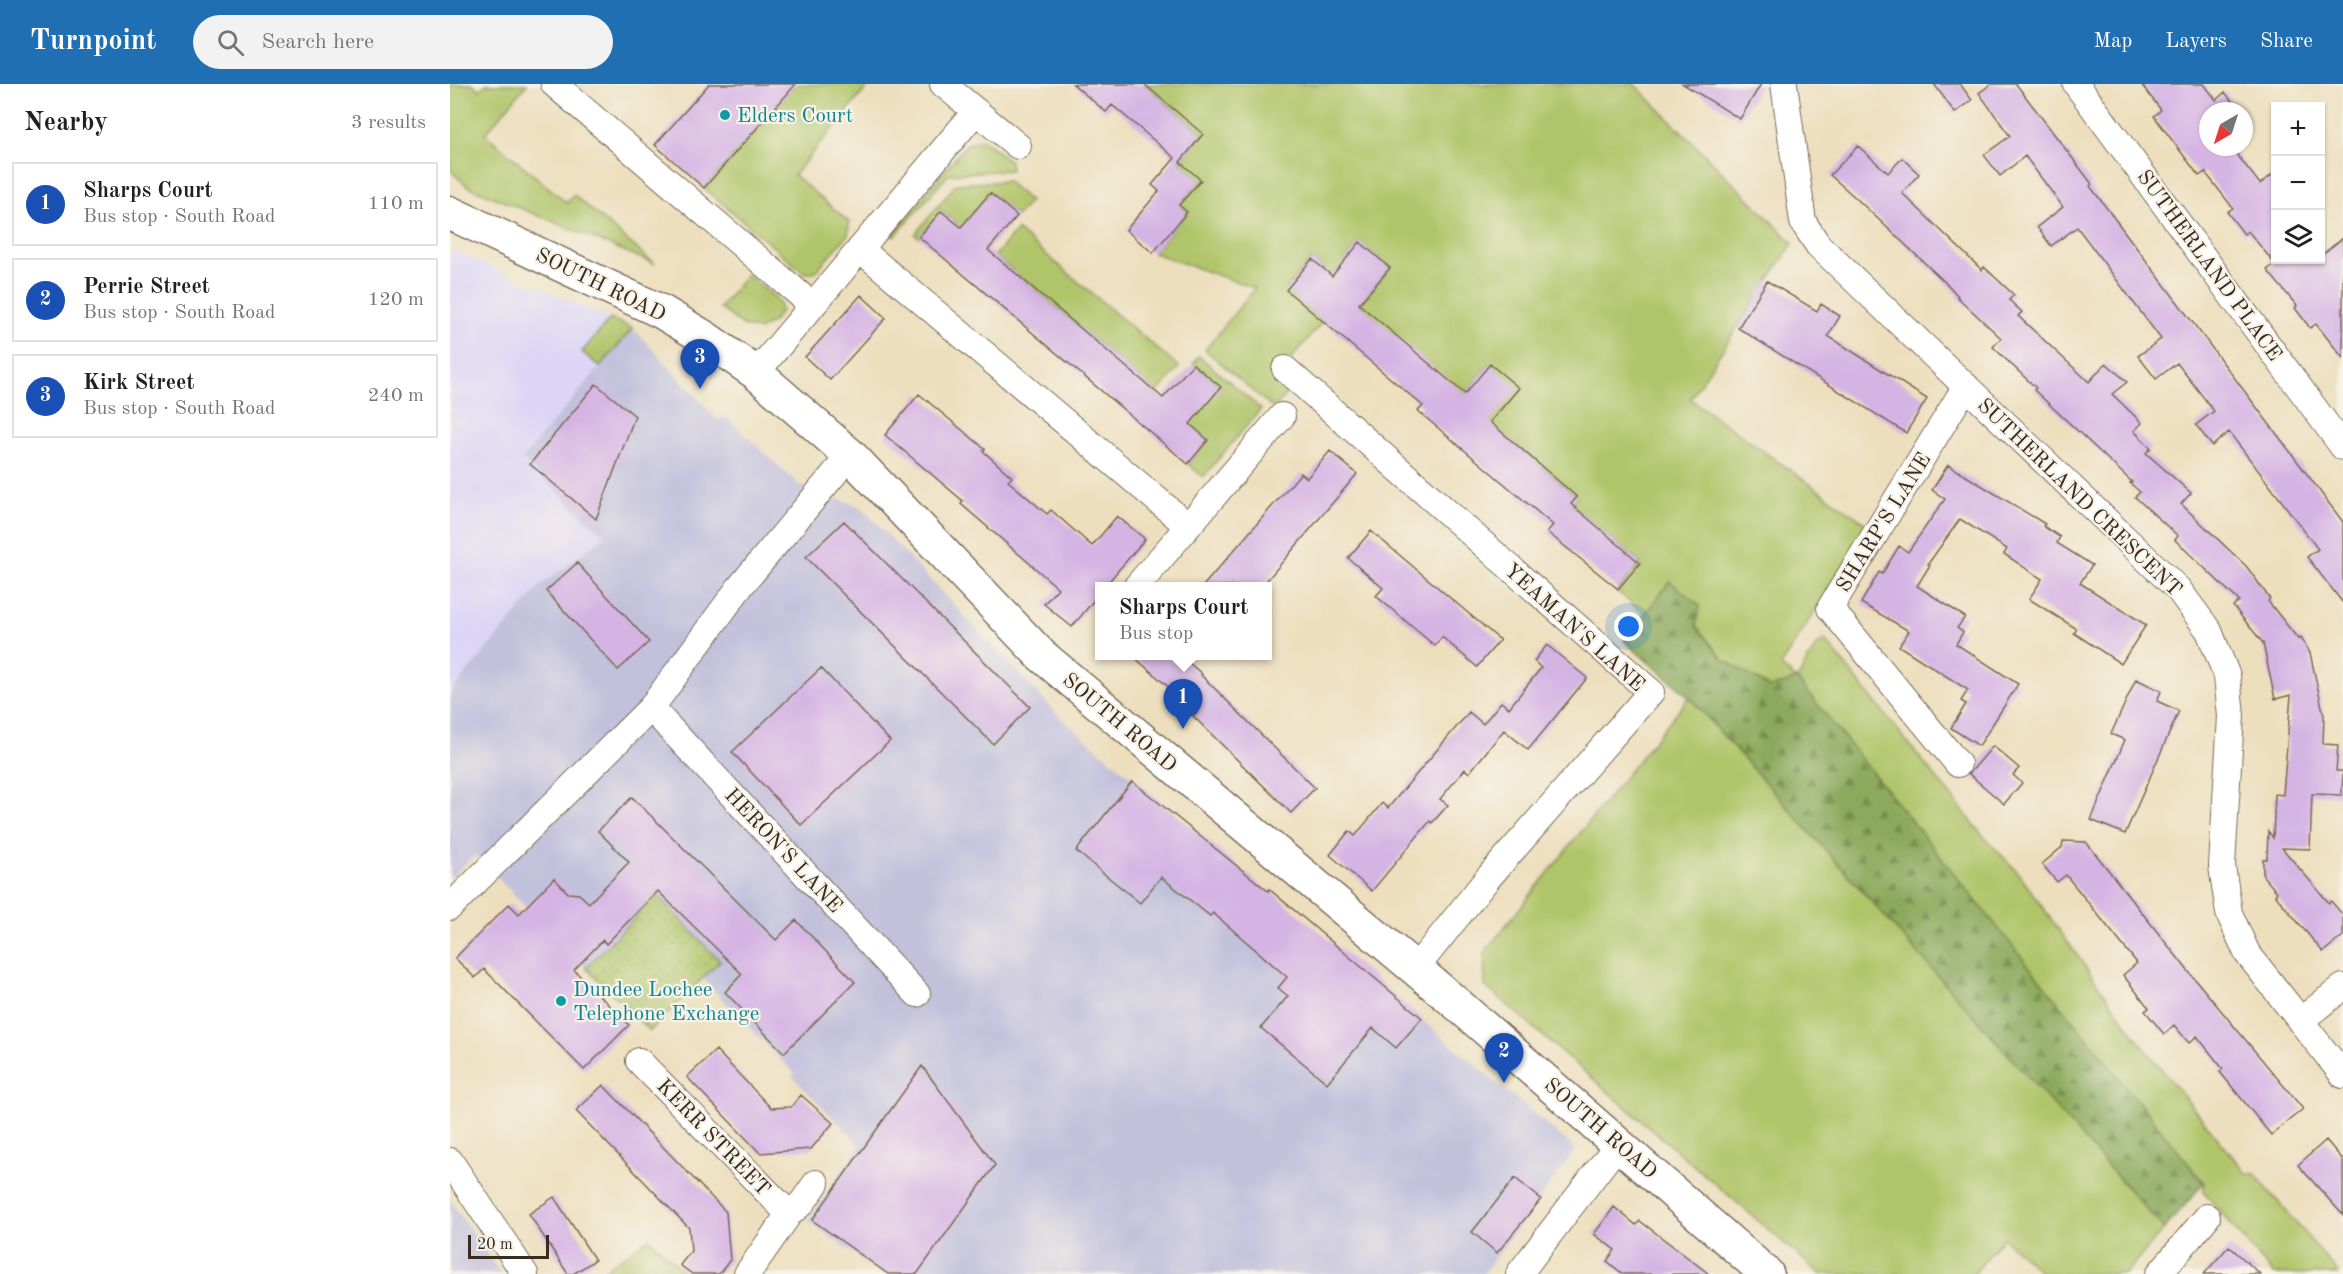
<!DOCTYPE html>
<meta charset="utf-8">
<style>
:root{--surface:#fff;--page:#f2f2f2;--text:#202124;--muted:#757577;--line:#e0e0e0;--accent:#1f6fb2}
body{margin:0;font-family:"Old Standard TT",serif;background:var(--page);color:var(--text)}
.controls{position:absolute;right:18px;top:18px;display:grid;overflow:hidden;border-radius:0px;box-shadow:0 2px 4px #0004}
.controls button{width:54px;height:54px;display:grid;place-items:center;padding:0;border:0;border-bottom:2px solid var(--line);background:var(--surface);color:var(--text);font:30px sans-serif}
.compass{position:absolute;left:1749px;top:18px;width:54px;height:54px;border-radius:50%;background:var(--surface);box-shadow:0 2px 4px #0004;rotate:219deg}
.scale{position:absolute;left:18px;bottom:15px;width:81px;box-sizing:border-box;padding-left:6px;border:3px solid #3b2a1e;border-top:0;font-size:16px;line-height:21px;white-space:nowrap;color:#3b2a1e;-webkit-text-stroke:4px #f7f3e8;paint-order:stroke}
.you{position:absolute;left:1179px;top:543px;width:21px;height:21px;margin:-15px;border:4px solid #fff;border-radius:50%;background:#1a73e8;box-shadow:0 0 0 9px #1a73e833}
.badge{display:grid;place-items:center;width:39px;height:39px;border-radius:50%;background:var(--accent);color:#fff;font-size:20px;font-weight:700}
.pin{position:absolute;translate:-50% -50px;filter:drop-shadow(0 2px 3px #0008)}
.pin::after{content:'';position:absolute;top:32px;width:21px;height:18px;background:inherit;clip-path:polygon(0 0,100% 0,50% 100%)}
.popup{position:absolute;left:645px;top:498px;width:177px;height:78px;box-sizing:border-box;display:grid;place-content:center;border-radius:0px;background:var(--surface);filter:drop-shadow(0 2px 4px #0005);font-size:20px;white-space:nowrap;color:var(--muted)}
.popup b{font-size:22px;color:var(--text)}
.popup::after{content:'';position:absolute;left:50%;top:100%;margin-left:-12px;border:12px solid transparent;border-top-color:var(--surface)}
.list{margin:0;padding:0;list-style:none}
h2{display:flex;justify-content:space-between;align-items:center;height:78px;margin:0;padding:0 24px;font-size:26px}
h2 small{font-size:20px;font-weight:400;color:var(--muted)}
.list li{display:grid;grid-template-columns:39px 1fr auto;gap:18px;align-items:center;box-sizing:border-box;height:84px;margin:0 12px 12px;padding:0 12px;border:2px solid var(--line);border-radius:0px}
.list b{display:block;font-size:22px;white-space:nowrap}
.list p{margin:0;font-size:20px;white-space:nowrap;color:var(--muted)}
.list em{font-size:20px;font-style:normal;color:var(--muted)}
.icon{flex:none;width:33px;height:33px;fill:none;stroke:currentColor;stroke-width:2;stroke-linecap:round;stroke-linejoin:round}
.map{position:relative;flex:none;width:1893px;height:1190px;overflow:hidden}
header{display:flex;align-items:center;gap:36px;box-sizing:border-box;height:84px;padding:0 30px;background:var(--accent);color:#fff}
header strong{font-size:28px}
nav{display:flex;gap:33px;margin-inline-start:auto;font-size:21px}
.search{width:420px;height:54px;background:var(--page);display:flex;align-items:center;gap:15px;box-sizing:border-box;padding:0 21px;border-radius:33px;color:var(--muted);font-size:22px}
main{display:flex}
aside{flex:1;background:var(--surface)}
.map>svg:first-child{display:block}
.built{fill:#ddd5f6}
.industrial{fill:#c2c1dc}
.green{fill:#b0c569;stroke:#767844;stroke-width:1.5}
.forest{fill:url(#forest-firs);stroke:#646a3e;stroke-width:1.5}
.garden{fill:url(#garden-dots);stroke:#767844;stroke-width:1.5}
.building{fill:#d5b4e4}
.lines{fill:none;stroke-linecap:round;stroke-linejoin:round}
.street-casing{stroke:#796956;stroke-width:28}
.secondary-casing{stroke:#796956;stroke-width:36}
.street{stroke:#fff;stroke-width:26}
.secondary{stroke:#fff;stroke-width:33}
.culture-dot{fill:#0f9aa8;stroke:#f7f3e8;stroke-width:2}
.labels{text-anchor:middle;stroke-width:4.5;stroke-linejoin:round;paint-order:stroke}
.culture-label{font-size:21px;fill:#0d838f;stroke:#f7f3e8;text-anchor:start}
.street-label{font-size:21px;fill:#3b2a1e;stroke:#f7f3e8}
</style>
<header>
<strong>Turnpoint</strong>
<div class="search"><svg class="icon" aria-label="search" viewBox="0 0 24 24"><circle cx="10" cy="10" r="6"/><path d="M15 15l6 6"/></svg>Search here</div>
<nav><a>Map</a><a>Layers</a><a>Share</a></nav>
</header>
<main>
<aside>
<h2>Nearby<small>3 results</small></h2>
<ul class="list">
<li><span class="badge" style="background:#1a4fb4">1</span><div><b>Sharps Court</b><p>Bus stop · South Road</p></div><em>110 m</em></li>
<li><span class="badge" style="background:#1a4fb4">2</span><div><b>Perrie Street</b><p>Bus stop · South Road</p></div><em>120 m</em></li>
<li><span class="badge" style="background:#1a4fb4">3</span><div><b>Kirk Street</b><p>Bus stop · South Road</p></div><em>240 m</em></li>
</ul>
</aside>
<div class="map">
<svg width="1893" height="1190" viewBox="0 0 1893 1190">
<defs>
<pattern id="forest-firs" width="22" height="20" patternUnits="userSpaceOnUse" patternTransform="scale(1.5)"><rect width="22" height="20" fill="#8caa5d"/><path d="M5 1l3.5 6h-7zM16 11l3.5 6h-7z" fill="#748b4c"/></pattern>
<pattern id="garden-dots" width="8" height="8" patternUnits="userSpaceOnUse" patternTransform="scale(1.5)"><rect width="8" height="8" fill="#b0c569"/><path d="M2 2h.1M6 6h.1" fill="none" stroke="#98a95b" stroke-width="1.8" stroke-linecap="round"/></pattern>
</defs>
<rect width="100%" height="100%" fill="#f7f3e8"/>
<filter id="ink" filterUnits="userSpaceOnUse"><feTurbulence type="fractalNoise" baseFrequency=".0167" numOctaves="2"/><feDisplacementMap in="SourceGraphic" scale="12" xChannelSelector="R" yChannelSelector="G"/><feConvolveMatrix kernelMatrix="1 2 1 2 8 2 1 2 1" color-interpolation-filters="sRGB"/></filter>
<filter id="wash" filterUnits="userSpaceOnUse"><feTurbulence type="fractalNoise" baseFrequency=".008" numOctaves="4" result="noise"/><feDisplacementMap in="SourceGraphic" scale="24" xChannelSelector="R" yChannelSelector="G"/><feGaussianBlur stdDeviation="1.35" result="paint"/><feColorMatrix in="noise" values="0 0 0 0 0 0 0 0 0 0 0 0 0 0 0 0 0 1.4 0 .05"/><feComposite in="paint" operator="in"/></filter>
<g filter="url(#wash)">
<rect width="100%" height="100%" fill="#eddfbe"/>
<path class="built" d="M 0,165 L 183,244 L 150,283 L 155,452 L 89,503 L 0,609 Z"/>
<path class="industrial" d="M 183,244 L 267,335 L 277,334 L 349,401 L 411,423 L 611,634 L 1126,1065 L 1033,1190 L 432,1190 L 358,1137 L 410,1061 L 342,992 L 344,989 L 253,895 L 270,877 L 205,808 L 196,818 L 197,821 L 136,884 L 25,771 L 0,794 L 0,609 L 89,503 L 155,452 L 72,375 Z
M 0,1116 L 51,1190 L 0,1190 Z"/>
<path class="green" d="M 0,0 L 23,0 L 30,6 L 36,0 L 77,0 L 35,50 L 117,119 L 124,111 L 205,180 L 17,102 L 0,86 Z
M 346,0 L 420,0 L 344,91 L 399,138 L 398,151 L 364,189 L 354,189 L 254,104 Z
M 694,0 L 1184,0 L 1343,159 L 1240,315 L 1419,442 L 1330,582 L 1347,595 L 1366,562 L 1375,556 L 1535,754 L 1566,786 L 1688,956 L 1796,1089 L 1805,1090 L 1889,1190 L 1823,1190 L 1754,1108 L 1754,1099 L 1320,604 L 1273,575 L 1246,542 L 1220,498 L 1195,531 L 1167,507 L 1190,479 L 1121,420 L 1127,413 L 1040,339 L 1040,280 L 1010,316 L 909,220 L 940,184 L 910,158 L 882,192 L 862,175 L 836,205 L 873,237 L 825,294 L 839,307 L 824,325 L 755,266 L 805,204 L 703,169 L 737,128 L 729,121 L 750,96 L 730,78 L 753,50 Z
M 532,55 L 560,77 L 561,86 L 499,90 L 445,152 L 441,151 L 516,61 Z
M 557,97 L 580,117 L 567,132 L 540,109 L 515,139 L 518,149 L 492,127 L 469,153 L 465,150 L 506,100 Z
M 567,146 L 729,283 L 707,309 L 545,172 Z
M 297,190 L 328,216 L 331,227 L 323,238 L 309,246 L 293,242 L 270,224 Z
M 160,235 L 183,244 L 150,283 L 132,268 Z
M 749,272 L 811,325 L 753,393 L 738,380 L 758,356 L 732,334 L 770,303 L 743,280 Z
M 1239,613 L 1714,1145 L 1675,1190 L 1593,1190 L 1553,1154 L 1524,1190 L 1370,1190 L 1035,902 L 1034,869 Z
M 199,1154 L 236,1190 L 149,1190 Z"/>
<path class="forest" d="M 1220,497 L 1250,522 L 1246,542 L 1273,575 L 1320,604 L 1347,595 L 1754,1099 L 1714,1145 L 1239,613 L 1174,557 Z"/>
<path class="garden" d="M 207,811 L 270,877 L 200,947 L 136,884 Z"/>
<g id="blocks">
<path class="building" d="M 259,0 L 346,0 L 254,104 L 205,61 Z
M 623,0 L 694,0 L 753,50 L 730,78 L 751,96 L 729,121 L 737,128 L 703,169 L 676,146 L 709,107 L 702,101 L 725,74 L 662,21 L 656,28 Z
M 1233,0 L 1311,0 L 1290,35 Z
M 1484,0 L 1510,0 L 1522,16 L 1505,29 Z
M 1541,0 L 1566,0 L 1642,100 L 1640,102 L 1893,438 L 1893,519 L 1857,473 L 1868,465 L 1779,348 L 1762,362 L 1746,341 L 1764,327 L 1727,279 L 1706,295 L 1688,272 L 1711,255 L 1627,143 L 1601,162 L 1587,143 L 1613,123 L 1575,72 L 1550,92 L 1534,71 L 1560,52 L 1529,9 Z
M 1691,0 L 1754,0 L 1766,16 L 1775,8 L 1789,27 L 1758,27 L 1758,63 L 1781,63 L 1810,100 L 1826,88 L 1826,179 L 1830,176 L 1870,176 L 1870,172 L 1893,154 L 1893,274 L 1866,240 L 1860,244 L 1845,224 L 1847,222 L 1817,186 L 1825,180 L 1798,147 L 1794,150 L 1777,128 L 1783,124 L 1755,88 L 1749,92 L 1704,32 L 1711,26 Z
M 1408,62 L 1438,89 L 1452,74 L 1469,90 L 1452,109 L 1532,186 L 1534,183 L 1564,211 L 1559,216 L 1572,228 L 1568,232 L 1639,298 L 1656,279 L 1677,298 L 1662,310 L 1692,339 L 1684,347 L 1701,364 L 1696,369 L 1741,409 L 1731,420 L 1797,483 L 1820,515 L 1818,517 L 1848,555 L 1851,554 L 1860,569 L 1874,632 L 1873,660 L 1888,661 L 1886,687 L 1893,687 L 1892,711 L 1862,710 L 1860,765 L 1832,764 L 1879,819 L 1881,817 L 1893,831 L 1893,852 L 1873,868 L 1825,811 L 1827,808 L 1813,792 L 1813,775 L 1817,775 L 1818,747 L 1823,754 L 1825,710 L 1833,711 L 1841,611 L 1825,615 L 1813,559 L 1783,522 L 1789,517 L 1725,456 L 1728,452 L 1685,413 L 1690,408 L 1680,399 L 1682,398 L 1584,306 L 1586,304 L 1543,263 L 1551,254 L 1507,213 L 1508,212 L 1499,202 L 1408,116 L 1380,91 Z
M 540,109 L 567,132 L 538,166 L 713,314 L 743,280 L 771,303 L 740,340 L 758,356 L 738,380 L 469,153 L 491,127 L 511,143 Z
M 910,158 L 940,184 L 909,220 L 1015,310 L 1040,280 L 1069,304 L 1040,338 L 1127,413 L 1121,420 L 1190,479 L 1168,505 L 1097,448 L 1103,441 L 968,327 L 973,322 L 836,206 L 862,175 L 882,192 Z
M 1317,197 L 1367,227 L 1371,220 L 1390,232 L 1378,252 L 1477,315 L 1456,349 L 1288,244 Z
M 411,211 L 436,234 L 380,296 L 355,273 Z
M 146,300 L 185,332 L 146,435 L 80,380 Z
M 469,310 L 535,365 L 533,367 L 562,393 L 558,397 L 597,430 L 601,426 L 642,462 L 667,432 L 695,455 L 655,502 L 649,502 L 649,510 L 622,543 L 594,520 L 608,504 L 511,420 L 513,417 L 435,351 Z
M 880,367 L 907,390 L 812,502 L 753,502 L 851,389 L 857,394 Z
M 1498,381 L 1595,440 L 1593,442 L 1610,453 L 1607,459 L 1642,481 L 1630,499 L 1696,541 L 1671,580 L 1624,549 L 1627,545 L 1579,515 L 1592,495 L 1554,470 L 1557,465 L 1510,435 L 1478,480 L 1480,481 L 1467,502 L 1515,533 L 1507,544 L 1513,548 L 1506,560 L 1568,600 L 1529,662 L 1501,644 L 1516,620 L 1511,617 L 1518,606 L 1449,562 L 1459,547 L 1411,519 L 1429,488 L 1432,490 L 1449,462 L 1458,468 L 1495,415 L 1482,406 Z
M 394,437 L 580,623 L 543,660 L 356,473 Z
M 921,447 L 1050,556 L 1027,583 L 992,553 L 985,562 L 926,512 L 933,504 L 898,474 Z
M 127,479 L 199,558 L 168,586 L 96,507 Z
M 1097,561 L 1137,594 L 1078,666 L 1054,646 L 1019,689 L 1015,685 L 990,715 L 998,721 L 982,739 L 980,737 L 922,807 L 880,771 L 899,747 L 905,752 L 932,719 L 938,724 L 1019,628 L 1033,640 L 1051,618 L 1059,624 L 1091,584 L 1084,577 Z
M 683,572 L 731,572 L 752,590 L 751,591 L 865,704 L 841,729 L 743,632 L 747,628 Z
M 371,584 L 440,657 L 351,741 L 282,668 Z
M 1686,595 L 1711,607 L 1707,617 L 1729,627 L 1675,750 L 1641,736 L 1675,656 L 1661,650 Z
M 1543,662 L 1569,684 L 1563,691 L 1572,699 L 1554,720 L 1519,690 Z
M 682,697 L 818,807 L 819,805 L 972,934 L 946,964 L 923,944 L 877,999 L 811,944 L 838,912 L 828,904 L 837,893 L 763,829 L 760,832 L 711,793 L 690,819 L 626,767 Z
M 182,713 L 326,856 L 346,836 L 405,898 L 334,969 L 275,908 L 292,890 L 208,807 L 156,860 L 153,856 L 124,886 L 179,941 L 134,986 L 34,885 L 25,894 L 5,874 L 59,820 L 69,830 L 104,794 L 118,809 L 129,810 L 139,819 L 179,778 L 148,747 Z
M 1613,757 L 1636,758 L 1739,888 L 1853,1025 L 1821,1051 L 1770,988 L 1773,985 L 1747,952 L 1739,959 L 1724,941 L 1714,950 L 1695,927 L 1699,924 L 1673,891 L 1687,879 L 1616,791 L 1607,798 L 1592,780 L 1612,763 Z
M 266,966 L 321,1024 L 341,1023 L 351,1011 L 383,1039 L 361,1065 L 310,1069 L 237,993 Z
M 472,982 L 545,1081 L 467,1190 L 438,1190 L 362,1136 Z
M 153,1001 L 276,1128 L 280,1176 L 269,1190 L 242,1190 L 230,1181 L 241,1167 L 239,1144 L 126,1027 Z
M 1876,1056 L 1893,1076 L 1893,1131 L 1848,1081 Z
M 1065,1094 L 1091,1115 L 1047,1169 L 1022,1148 Z
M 104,1113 L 145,1176 L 123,1190 L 118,1190 L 79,1130 Z
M 1164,1123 L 1186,1141 L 1190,1137 L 1259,1190 L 1173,1190 L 1157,1177 L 1165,1166 L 1144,1150 Z
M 1779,1162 L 1810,1190 L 1754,1190 Z"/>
</g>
</g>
<g filter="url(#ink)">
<use href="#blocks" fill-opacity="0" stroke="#796956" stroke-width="1.5"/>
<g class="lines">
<g class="street-casing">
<path id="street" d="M 104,0 L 362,221
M 493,0 L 568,62
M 1334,0 L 1353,138 L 1368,161 L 1728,505 L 1759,547 L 1777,592 L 1781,632 L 1772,782 L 1779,829 L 1797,869 L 1893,991
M 1626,0 L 1893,363
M 410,165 L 738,442
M 835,285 L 1201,608 L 1038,794 L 965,885
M 306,289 L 526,27
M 687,502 L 832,332
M 201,624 L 467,910
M 1508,680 L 1380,524 L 1516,302
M 0,823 L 201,624 L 289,504 L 400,371
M 1850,937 L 1893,903
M 189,977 L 339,1130
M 0,1077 L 75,1190
M 297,1190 L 339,1130 L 352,1119 L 366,1099
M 1069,1190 L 1169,1059
M 1709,1190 L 1757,1133"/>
</g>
<g class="secondary-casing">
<path id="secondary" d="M 0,129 L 212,228 L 257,255 L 306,289 L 400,371 L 591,571 L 1006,919 L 1317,1190"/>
</g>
<use href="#street" class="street"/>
<use href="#secondary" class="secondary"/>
</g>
</g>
<g class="culture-dot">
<circle cx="275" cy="31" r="6"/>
<circle cx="111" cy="917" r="6"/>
</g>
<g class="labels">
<g class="culture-label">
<text x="287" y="38">Elders Court</text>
<text x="123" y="912">Dundee Lochee<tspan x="123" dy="24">Telephone Exchange</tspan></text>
</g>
<g class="street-label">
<text transform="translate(1760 181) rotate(54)" y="7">SUTHERLAND PLACE</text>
<text transform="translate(151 200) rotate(26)" y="7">SOUTH ROAD</text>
<text transform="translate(1630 413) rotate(44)" y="7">SUTHERLAND CRESCENT</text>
<text transform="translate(1433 438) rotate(-58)" y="7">SHARP'S LANE</text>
<text transform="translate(1125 543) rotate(42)" y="7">YEAMAN'S LANE</text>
<text transform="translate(670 638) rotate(40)" y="7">SOUTH ROAD</text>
<text transform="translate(334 766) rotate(47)" y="7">HERON'S LANE</text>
<text transform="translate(1151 1044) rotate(41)" y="7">SOUTH ROAD</text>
<text transform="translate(264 1053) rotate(46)" y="7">KERR STREET</text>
</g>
</g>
</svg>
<div class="controls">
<button>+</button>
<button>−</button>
<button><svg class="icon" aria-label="layers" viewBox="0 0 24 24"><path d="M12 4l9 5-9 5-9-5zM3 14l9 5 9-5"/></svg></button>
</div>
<svg class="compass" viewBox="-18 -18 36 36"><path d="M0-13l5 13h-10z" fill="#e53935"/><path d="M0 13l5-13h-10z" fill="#757577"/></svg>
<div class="scale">20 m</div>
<div class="you"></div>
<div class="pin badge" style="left:733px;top:645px;background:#1a4fb4">1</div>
<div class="popup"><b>Sharps Court</b>Bus stop</div>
<div class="pin badge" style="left:1054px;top:999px;background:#1a4fb4">2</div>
<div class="pin badge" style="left:250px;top:305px;background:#1a4fb4">3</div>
</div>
</main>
